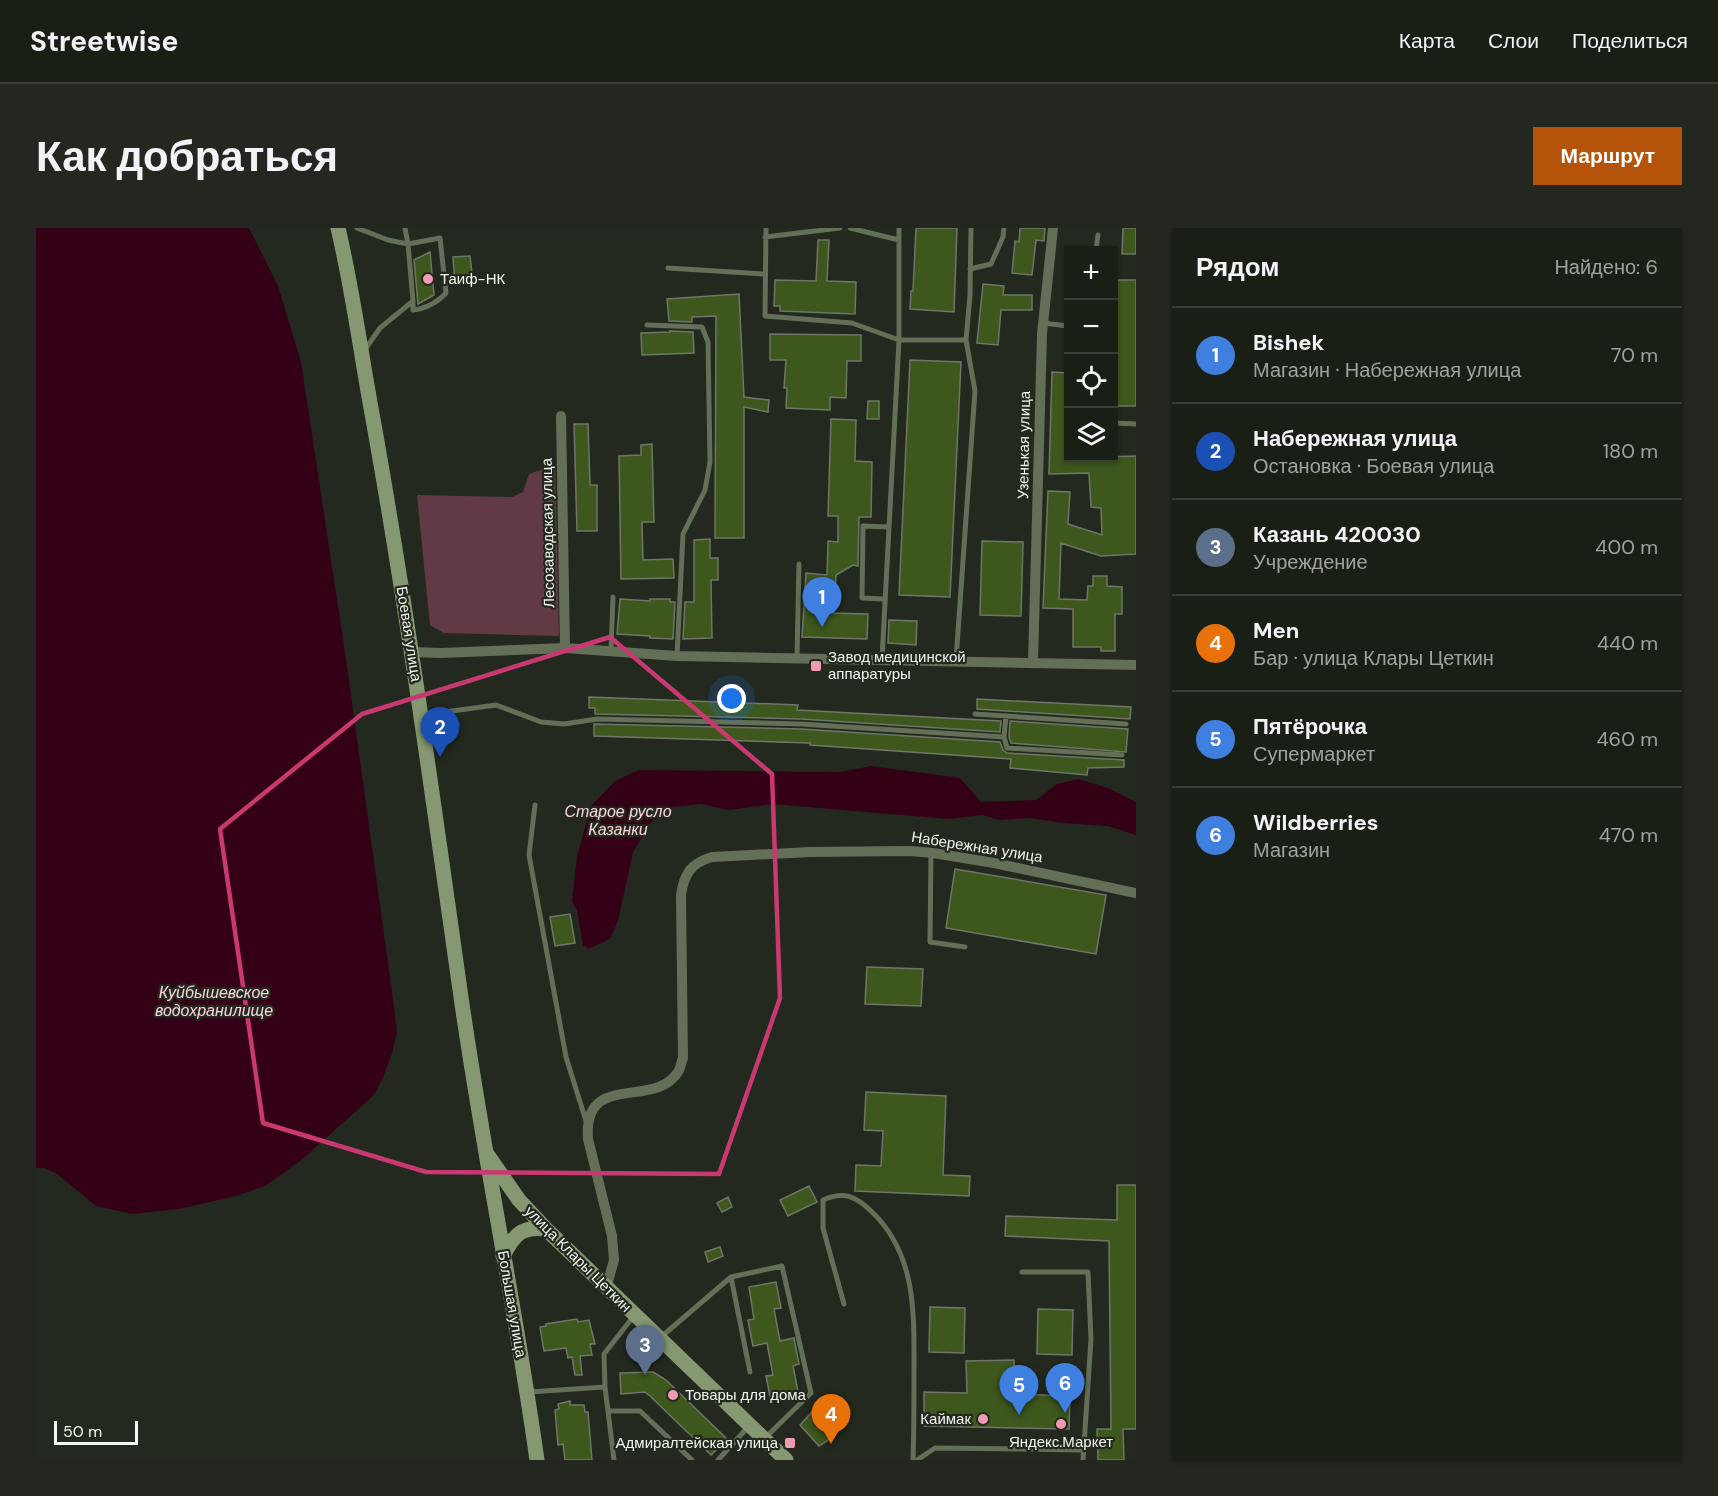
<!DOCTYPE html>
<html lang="ru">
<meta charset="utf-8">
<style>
:root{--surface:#1a1f16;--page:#23271f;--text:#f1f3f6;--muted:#9fa2a1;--line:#383d35;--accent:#b45309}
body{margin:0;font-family:"DM Sans",sans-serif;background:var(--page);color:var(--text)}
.controls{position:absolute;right:18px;top:18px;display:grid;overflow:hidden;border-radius:0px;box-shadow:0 2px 4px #0004}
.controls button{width:54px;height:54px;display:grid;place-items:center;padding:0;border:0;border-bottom:2px solid var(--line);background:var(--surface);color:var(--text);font:30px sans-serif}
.scale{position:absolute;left:18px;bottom:15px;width:84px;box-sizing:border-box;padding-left:6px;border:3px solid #f2f6ee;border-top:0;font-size:16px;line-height:21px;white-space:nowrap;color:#f2f6ee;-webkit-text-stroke:4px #23291e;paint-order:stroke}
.you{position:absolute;left:696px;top:471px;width:21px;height:21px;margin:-15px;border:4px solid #fff;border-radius:50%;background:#1a73e8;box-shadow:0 0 0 9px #1a73e833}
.badge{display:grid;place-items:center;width:39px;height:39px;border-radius:50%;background:var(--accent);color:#fff;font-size:20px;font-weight:700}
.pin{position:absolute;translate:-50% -50px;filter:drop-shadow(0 2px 3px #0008)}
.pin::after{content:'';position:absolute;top:32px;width:21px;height:18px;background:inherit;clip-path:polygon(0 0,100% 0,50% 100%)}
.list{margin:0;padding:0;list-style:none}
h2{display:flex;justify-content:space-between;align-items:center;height:78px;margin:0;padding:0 24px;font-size:26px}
h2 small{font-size:20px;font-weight:400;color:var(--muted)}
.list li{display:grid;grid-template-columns:39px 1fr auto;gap:18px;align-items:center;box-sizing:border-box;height:96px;padding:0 24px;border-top:2px solid var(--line)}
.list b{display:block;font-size:22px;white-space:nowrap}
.list p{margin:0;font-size:20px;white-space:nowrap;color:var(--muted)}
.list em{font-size:20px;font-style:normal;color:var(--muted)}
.icon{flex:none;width:33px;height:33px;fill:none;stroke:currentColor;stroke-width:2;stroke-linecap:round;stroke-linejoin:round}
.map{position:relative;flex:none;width:1100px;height:1232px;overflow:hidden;border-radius:0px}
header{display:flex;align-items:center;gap:36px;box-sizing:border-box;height:84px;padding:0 30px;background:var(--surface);border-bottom:2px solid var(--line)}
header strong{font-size:28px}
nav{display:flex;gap:33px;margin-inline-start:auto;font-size:21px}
.intro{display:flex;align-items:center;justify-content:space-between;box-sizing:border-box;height:144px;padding:0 36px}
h1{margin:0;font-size:42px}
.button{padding:15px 27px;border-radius:0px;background:var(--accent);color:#fff;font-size:21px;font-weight:700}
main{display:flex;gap:36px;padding:0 36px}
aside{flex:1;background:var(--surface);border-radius:0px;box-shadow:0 2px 4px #0004}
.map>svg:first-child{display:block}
.green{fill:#623a46}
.water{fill:#340015}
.building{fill:#3e571d;stroke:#6f7669;stroke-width:1.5}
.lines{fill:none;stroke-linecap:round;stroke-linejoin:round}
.lane{stroke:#636f57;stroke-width:5}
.street{stroke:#636f57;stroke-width:10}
.secondary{stroke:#859871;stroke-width:15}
.marked{fill:none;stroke:#c93971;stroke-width:4.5;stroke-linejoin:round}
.poi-dot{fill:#f19ab3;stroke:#23291e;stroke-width:2}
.labels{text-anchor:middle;stroke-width:4.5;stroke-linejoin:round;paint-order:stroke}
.poi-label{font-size:15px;fill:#f2f6ee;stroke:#23291e;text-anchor:start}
.street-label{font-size:15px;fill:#f2f6ee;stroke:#23291e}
.water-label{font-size:16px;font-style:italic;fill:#fcd3dd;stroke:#23291e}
</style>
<header>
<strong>Streetwise</strong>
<nav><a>Карта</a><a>Слои</a><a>Поделиться</a></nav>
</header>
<div class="intro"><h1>Как добраться</h1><a class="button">Маршрут</a></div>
<main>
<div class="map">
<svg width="1100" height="1232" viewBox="0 0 1100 1232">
<rect width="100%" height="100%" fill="#23291e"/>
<path class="green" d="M 519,237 L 523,408 L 408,405 L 394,397 L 381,267 L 476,269 L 487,264 L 493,246 Z"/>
<path class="water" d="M 0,0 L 213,0 L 242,58 L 265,134 L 310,431 L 358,779 L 361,804 L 356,825 L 346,852 L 337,868 L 264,933 L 229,958 L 200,968 L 143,981 L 96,986 L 60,978 L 21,946 L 8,940 L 0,940 Z
M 835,538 L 924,550 L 945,574 L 1000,572 L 1021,556 L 1043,551 L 1072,560 L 1100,574 L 1100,607 L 1072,598 L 1027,595 L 994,590 L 964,592 L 947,587 L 912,591 L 737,576 L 692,582 L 665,576 L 637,579 L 615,594 L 597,624 L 582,692 L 574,711 L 552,721 L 547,717 L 541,682 L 536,674 L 541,628 L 555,578 L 579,553 L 603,542 L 805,544 Z"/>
<path class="building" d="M 880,0 L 921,0 L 918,84 L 874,81 L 875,63 L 877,63 Z
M 984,0 L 1009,0 L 1008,13 L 1000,12 L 996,47 L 976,45 L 979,13 L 983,14 Z
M 1087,0 L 1100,0 L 1100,26 L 1086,26 Z
M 782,12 L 793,12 L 791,53 L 820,54 L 819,86 L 744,83 L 744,78 L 738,78 L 739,52 L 780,53 Z
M 394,24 L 398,67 L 382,76 L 378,32 Z
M 434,28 L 437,54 L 419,56 L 417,29 Z
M 1077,52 L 1100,52 L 1100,178 L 1077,178 Z
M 947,56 L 968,58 L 967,67 L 996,67 L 996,82 L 965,82 L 962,117 L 941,115 Z
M 703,66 L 708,169 L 733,172 L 732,184 L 708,179 L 708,310 L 679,310 L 680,88 L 656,89 L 656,94 L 633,93 L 631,71 Z
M 634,103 L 657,104 L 658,125 L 606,127 L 605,105 L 634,104 Z
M 734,106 L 825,107 L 825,133 L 811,133 L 810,170 L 794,169 L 794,182 L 750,180 L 751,160 L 748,160 L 750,132 L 734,132 Z
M 874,132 L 925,134 L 914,369 L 863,367 Z
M 1016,144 L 1032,145 L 1032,230 L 1100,228 L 1100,326 L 1065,328 L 1025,315 L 1023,371 L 1051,372 L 1052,358 L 1057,358 L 1057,348 L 1071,348 L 1071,358 L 1086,359 L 1086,386 L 1079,386 L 1079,423 L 1065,423 L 1065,419 L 1037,419 L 1037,381 L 1007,380 L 1012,263 L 1034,264 L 1032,296 L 1066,307 L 1065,280 L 1055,279 L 1053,245 L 1013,246 Z
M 832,173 L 843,173 L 843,191 L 831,191 Z
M 795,191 L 820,192 L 819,233 L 836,234 L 835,289 L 823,289 L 822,338 L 817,337 L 800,347 L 798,385 L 832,386 L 831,411 L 766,409 L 770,345 L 791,347 L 792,313 L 802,314 L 802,288 L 792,288 Z
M 538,196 L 552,196 L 554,257 L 561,257 L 561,303 L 541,303 Z
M 616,216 L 618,294 L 606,294 L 607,332 L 637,331 L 638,350 L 585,351 L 583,228 L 605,227 L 605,217 Z
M 674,311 L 674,330 L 682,330 L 682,352 L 675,352 L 676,410 L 647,411 L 649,374 L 658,374 L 658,312 Z
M 946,313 L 987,314 L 985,388 L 944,387 Z
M 584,371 L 614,373 L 614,371 L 634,371 L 634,374 L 639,374 L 637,411 L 614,410 L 614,408 L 581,406 Z
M 853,392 L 881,393 L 880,417 L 852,415 Z
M 553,469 L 762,477 L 761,482 L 965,493 L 964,504 L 765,491 L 559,486 L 559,480 L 553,480 Z
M 941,471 L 1095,479 L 1094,491 L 941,481 Z
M 974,493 L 1092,501 L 1090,524 L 975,515 L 973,509 Z
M 558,496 L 765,501 L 964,514 L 967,522 L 971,525 L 1088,532 L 1088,539 L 1052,540 L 1051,547 L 974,540 L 975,531 L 774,517 L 774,515 L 558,508 Z
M 919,641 L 1070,667 L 1060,726 L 910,700 Z
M 534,686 L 539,715 L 519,718 L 514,689 Z
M 831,739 L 887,741 L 885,778 L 829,776 Z
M 830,864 L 910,868 L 907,947 L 934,948 L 933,968 L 819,963 L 820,937 L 845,938 L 847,903 L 828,902 Z
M 1081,957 L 1100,957 L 1100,1201 L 1087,1201 L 1088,1232 L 1062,1232 L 1061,1201 L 1075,1201 L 1073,1013 L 969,1008 L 970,988 L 1081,992 Z
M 773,958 L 781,974 L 752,988 L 744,972 Z
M 692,969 L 696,979 L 686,984 L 681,975 Z
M 684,1019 L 687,1028 L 672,1034 L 669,1024 Z
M 740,1054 L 745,1080 L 738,1081 L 744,1113 L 758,1110 L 763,1136 L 757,1138 L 763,1169 L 735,1174 L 730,1148 L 737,1147 L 731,1115 L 717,1118 L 712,1092 L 718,1091 L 713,1059 Z
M 894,1079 L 929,1080 L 928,1125 L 893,1124 Z
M 1002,1081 L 1037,1082 L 1036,1127 L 1001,1126 Z
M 541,1091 L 542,1094 L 553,1092 L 559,1116 L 554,1116 L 556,1127 L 544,1128 L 546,1147 L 539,1147 L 536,1129 L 532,1130 L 530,1120 L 508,1123 L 504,1099 L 510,1098 L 510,1096 Z
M 978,1132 L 979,1166 L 1034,1168 L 1033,1201 L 888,1198 L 888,1164 L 931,1165 L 930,1133 Z
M 617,1144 L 630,1152 L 691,1211 L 675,1227 L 614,1168 L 609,1164 L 585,1166 L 584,1145 Z
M 534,1173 L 534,1177 L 548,1177 L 549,1184 L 552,1184 L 556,1232 L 529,1232 L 527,1216 L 522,1217 L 519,1182 L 523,1181 L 522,1176 Z
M 784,1175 L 794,1211 L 783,1218 L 764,1197 Z"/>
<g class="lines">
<path class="lane" d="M 321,0 L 352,12 L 372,16 L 377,73 L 344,100 L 328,123
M 369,0 L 372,16 L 404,10 L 410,65 C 402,74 389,81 377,82 L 377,73
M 730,0 L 729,88 L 816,95 L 863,112 L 863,0
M 814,0 L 863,12
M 729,9 L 804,0
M 1060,22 L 1062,7
M 632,40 L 729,46
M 934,41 L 955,36 L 967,9 L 968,0
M 1007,95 L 1032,98
M 611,97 L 666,99 L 672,114 L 674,234 L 669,262 L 647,306 L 641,428
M 930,112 L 934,67 L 935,0
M 1078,195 L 1100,196
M 848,371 L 826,370 L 827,298 L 852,299
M 575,422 L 577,369
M 761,429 L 763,336
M 846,431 L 863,112 L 930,112 L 939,163 L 920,432
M 939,486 L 1090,496
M 387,487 L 460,477 L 505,494 L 528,496 L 561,491 L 765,496 L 968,509
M 970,488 L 968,509 L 971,520 L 1086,527
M 499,577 L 493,627 L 530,829 L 550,893
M 895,625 L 894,714 L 929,719
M 986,1044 L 1052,1044 L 1055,1111 L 1047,1232
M 695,1049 L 714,1144
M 808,1076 L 787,1000 L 787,972 C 808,963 820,968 836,984 C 881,1027 878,1087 878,1144 C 878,1173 878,1203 877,1232
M 625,1109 L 695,1049 L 746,1038 L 775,1165 L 729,1210
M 569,1159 L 578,1232
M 493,1164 L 569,1159 L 568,1126 L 597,1089
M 572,1183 L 604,1183 L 656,1232
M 682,1232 L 713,1198
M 881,1232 L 899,1220 L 1047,1222"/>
<path class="street" d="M 525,188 L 529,420
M 376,424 L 405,425 L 529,420 L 641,428 L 1100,437
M 997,434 L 1006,106 L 1017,0
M 570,1061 L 578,1032 L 576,1008 L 552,911 C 547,842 618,882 642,844 C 645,840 645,834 647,830 L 645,667 C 648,646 655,635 676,629 L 774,624 L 874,623 L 897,625 L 958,635 L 1100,665"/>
<path class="secondary" d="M 302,0 C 317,63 325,127 337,191 C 371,381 397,571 424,762 C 446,919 479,1075 501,1232
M 451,926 L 483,972 L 510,1001 L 750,1232
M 467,1028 C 478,1007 485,998 510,1001"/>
</g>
<path class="marked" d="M 574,409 L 736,546 L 744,770 L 683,946 L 390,944 L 227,895 L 184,601 L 326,486 Z"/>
<g class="poi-dot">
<circle cx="392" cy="51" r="6"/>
<rect x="774" y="432" width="12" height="12" rx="3"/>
<circle cx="637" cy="1167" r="6"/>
<circle cx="947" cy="1191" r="6"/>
<circle cx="1025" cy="1196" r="6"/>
<rect x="748" y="1209" width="12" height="12" rx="3"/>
</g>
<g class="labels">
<g class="poi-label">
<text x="404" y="56">Таиф-НК</text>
<text x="792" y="434">Завод медицинской<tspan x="792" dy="17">аппаратуры</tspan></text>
<text x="649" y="1172">Товары для дома</text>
<text x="935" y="1196" text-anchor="end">Каймак</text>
<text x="1025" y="1219" text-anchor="middle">Яндекс.Маркет</text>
<text x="742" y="1220" text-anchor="end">Адмиралтейская улица</text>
</g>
<g class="street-label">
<text transform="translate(988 217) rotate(-89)" y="5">Узенькая улица</text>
<text transform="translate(512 305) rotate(-91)" y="5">Лесозаводская улица</text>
<text transform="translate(373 406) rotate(81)" y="5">Боевая улица</text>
<text transform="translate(941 619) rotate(9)" y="5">Набережная улица</text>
<text transform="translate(542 1031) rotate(45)" y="5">улица Клары Цеткин</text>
<text transform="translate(476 1076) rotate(80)" y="5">Большая улица</text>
</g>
<g class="water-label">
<text x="582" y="589">Старое русло<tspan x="582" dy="18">Казанки</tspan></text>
<text x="178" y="770">Куйбышевское<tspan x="178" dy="18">водохранилище</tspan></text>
</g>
</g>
</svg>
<div class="controls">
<button>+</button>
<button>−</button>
<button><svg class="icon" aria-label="locate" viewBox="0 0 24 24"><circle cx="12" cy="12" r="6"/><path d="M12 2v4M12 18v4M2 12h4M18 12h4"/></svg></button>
<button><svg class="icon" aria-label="layers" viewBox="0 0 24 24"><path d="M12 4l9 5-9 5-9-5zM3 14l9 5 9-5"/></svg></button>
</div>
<div class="scale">50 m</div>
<div class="you"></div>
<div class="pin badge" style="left:786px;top:399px;background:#3f7fe0">1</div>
<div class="pin badge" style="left:404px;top:529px;background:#1a4fb4">2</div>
<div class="pin badge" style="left:609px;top:1147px;background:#5c6f8a">3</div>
<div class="pin badge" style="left:795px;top:1216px;background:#e8710a">4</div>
<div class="pin badge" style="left:983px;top:1187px;background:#3f7fe0">5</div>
<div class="pin badge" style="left:1029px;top:1185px;background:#3f7fe0">6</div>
</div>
<aside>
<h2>Рядом<small>Найдено: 6</small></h2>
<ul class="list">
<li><span class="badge" style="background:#3f7fe0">1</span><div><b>Bishek</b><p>Магазин · Набережная улица</p></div><em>70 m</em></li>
<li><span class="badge" style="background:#1a4fb4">2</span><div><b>Набережная улица</b><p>Остановка · Боевая улица</p></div><em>180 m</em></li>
<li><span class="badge" style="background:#5c6f8a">3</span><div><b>Казань 420030</b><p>Учреждение</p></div><em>400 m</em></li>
<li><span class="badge" style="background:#e8710a">4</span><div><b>Men</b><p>Бар · улица Клары Цеткин</p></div><em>440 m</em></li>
<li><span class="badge" style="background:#3f7fe0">5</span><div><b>Пятёрочка</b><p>Супермаркет</p></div><em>460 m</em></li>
<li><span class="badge" style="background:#3f7fe0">6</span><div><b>Wildberries</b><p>Магазин</p></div><em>470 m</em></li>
</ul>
</aside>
</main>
